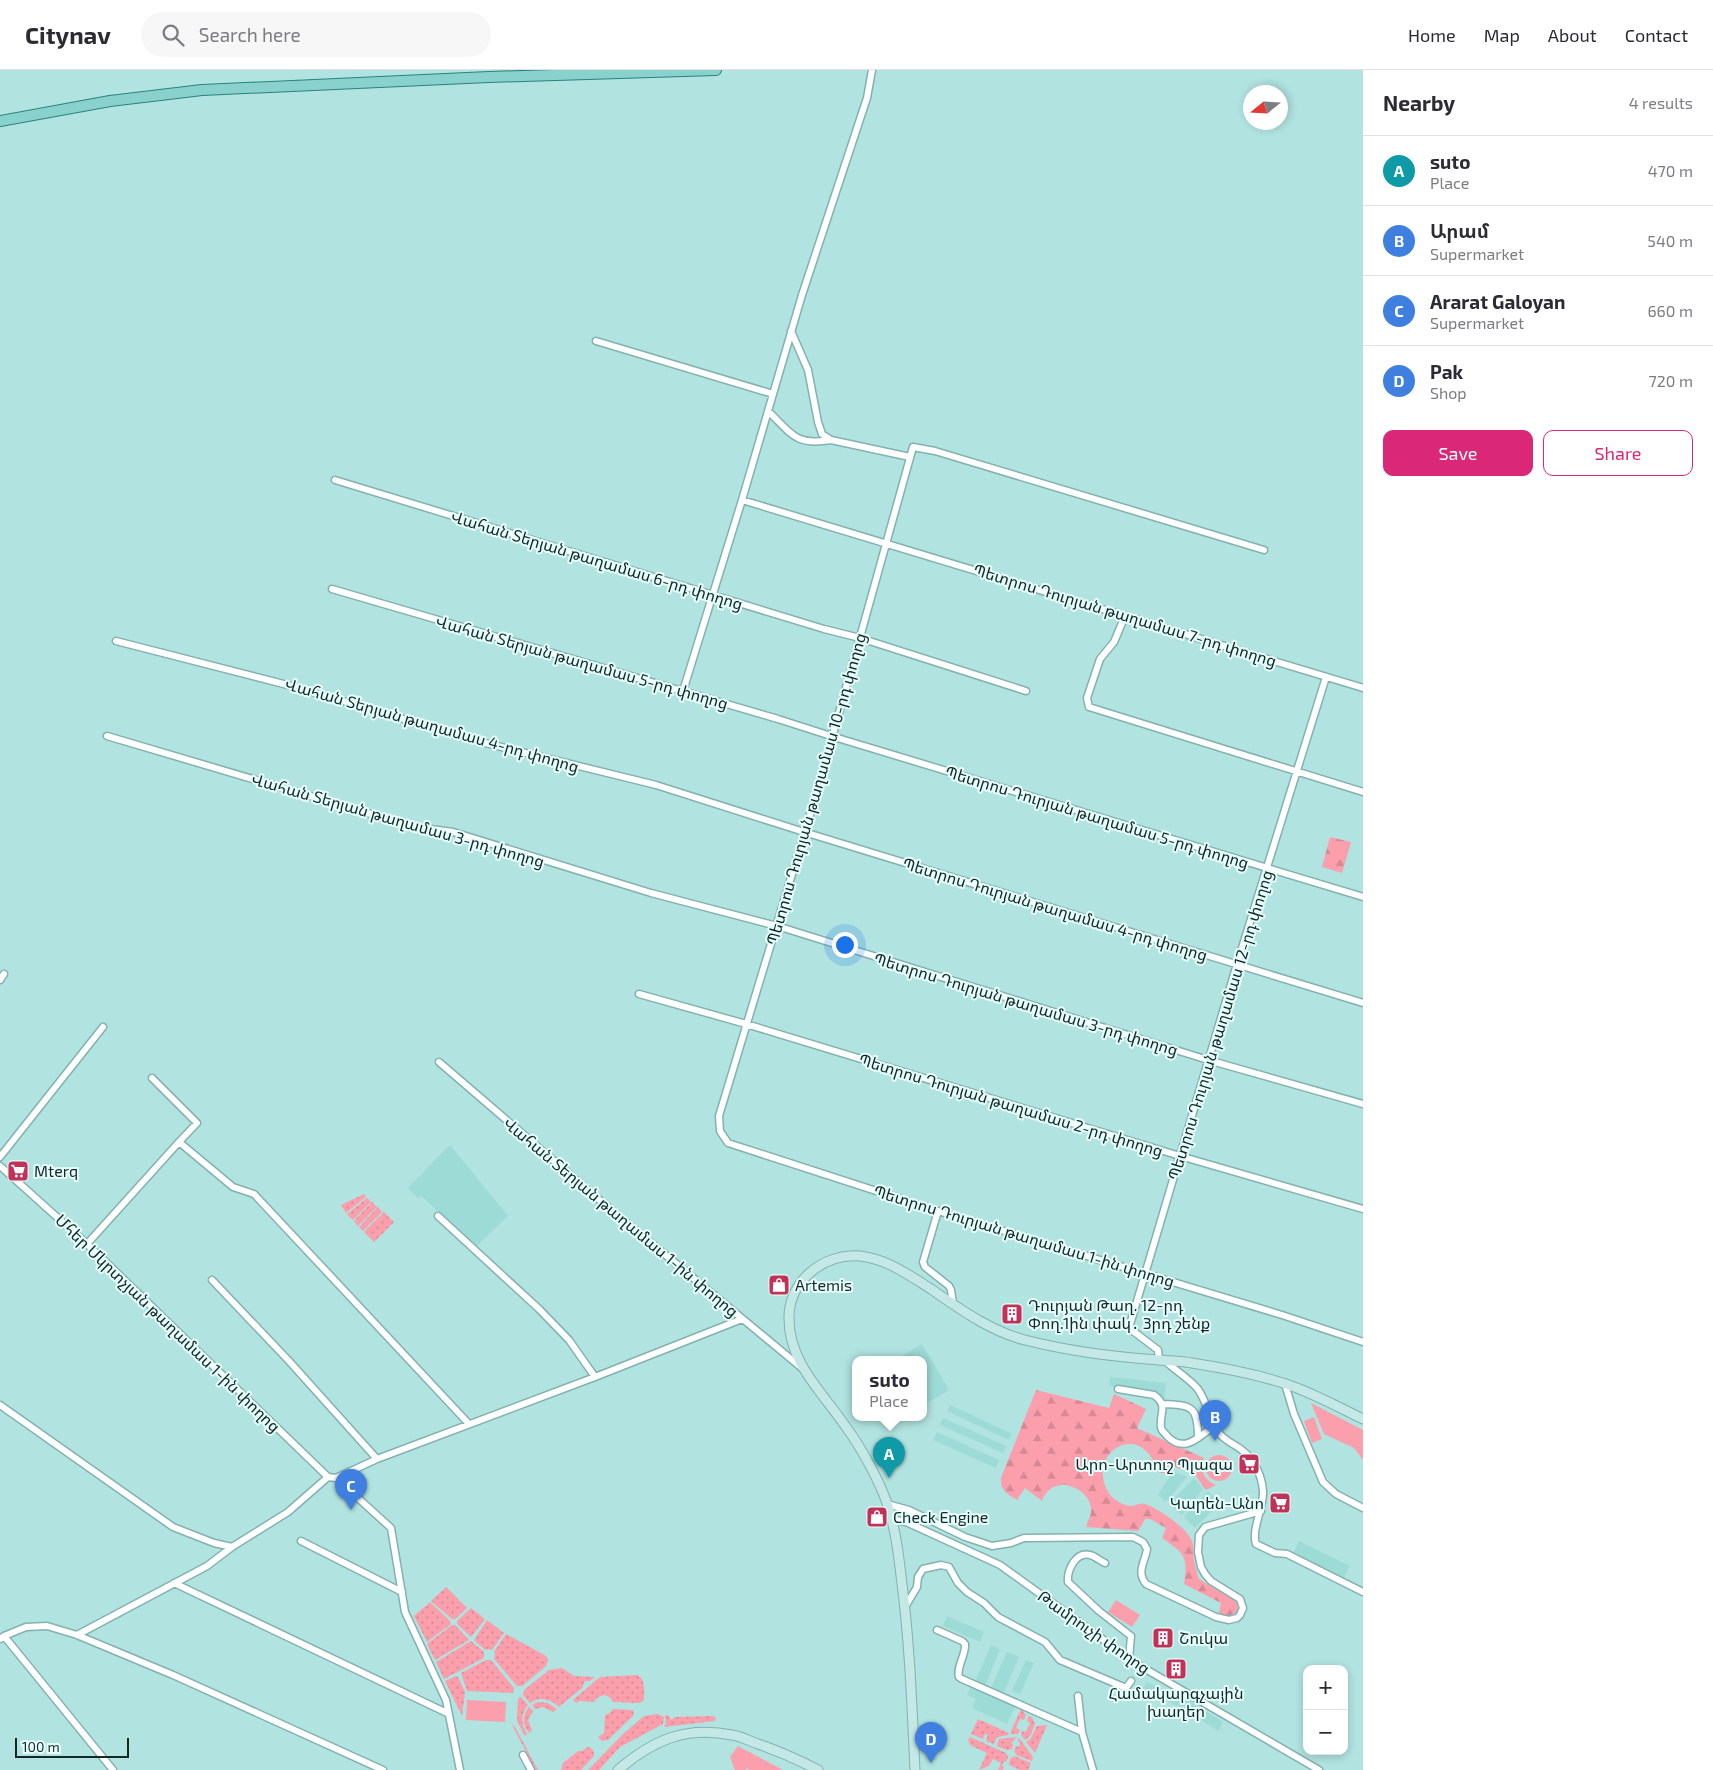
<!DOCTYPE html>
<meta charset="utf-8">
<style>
:root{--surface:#fff;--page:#f7f7f7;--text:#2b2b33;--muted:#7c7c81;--line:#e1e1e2;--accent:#db2777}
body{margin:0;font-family:"Exo 2","Noto Sans Armenian",sans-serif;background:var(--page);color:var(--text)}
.controls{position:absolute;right:15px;bottom:15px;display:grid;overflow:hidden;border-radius:10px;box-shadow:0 2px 8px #0003}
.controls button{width:45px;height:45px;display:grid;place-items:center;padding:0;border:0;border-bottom:1px solid var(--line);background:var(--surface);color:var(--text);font:25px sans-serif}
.compass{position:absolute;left:1243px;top:15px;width:45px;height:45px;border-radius:50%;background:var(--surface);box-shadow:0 2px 8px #0003;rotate:252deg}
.scale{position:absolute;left:15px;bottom:12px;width:114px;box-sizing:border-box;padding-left:5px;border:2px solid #142827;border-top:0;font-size:14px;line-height:18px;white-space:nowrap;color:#142827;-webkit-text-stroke:4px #e6fffd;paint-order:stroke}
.you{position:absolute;left:844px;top:874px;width:18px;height:18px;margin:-12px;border:4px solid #fff;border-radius:50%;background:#1a73e8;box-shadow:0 0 0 8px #1a73e833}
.badge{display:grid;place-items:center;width:32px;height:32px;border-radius:50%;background:var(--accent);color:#fff;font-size:16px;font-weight:700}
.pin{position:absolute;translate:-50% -41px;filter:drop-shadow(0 1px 2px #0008)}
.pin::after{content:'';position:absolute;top:26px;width:18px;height:15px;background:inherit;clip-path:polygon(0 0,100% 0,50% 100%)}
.popup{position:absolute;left:852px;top:1286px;width:75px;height:65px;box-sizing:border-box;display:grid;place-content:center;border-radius:10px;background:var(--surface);filter:drop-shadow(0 1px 4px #0005);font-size:16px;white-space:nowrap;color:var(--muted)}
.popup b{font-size:19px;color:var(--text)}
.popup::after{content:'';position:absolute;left:50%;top:100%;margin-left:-10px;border:10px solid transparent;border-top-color:var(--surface)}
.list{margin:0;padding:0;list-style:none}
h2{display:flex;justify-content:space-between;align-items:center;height:65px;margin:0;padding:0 20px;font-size:21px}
h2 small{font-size:16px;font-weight:400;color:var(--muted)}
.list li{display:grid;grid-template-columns:32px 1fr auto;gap:15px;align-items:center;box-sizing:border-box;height:70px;padding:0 20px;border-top:1px solid var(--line)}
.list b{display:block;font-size:19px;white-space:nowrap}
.list p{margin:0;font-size:16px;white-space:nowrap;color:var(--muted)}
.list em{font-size:16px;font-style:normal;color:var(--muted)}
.actions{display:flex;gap:10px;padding:15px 20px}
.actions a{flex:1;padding:11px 0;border:1px solid var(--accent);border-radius:10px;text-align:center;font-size:18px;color:var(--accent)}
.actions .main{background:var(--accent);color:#fff}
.icon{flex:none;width:28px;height:28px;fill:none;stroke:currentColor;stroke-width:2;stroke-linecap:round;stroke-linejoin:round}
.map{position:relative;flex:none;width:1363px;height:1700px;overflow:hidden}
header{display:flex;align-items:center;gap:30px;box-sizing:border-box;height:70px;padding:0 25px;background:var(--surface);border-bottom:1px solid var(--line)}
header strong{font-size:24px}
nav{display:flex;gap:28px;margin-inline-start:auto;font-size:18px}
.search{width:350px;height:45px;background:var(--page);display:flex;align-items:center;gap:12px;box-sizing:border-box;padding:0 18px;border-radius:28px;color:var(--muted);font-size:19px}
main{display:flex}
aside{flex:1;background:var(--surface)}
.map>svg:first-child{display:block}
.built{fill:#9ddbd6}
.grass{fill:url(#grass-dots)}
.forest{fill:url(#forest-firs)}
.park{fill:#fb9fac}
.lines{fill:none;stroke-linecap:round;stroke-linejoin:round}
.street-casing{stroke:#81b2af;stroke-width:9}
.secondary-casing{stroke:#81b2af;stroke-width:11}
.primary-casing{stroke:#2b827d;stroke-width:12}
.street{stroke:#fff;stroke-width:6}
.secondary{stroke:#c3e8e6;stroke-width:9}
.primary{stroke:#88d1cd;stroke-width:10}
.labels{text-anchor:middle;stroke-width:4;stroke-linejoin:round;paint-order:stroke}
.street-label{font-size:16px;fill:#142827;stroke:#e6fffd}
.poi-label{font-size:16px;fill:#142827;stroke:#e6fffd;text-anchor:start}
</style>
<header>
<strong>Citynav</strong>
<div class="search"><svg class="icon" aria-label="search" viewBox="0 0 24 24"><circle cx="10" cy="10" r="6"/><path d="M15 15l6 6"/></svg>Search here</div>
<nav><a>Home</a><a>Map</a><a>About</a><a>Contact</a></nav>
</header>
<main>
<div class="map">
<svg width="1363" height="1700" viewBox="0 0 1363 1700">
<defs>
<pattern id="grass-dots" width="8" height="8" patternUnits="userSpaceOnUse" patternTransform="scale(1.25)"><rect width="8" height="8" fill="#fb9fac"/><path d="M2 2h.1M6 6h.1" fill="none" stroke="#d68994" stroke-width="1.8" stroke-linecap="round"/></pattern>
<pattern id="forest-firs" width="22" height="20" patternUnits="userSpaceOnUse" patternTransform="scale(1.25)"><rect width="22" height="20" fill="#fb9fac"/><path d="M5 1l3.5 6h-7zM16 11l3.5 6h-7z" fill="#d68994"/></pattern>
</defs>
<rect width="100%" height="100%" fill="#b1e3e0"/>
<path class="built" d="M 450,1075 L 508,1146 L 477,1176 L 421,1126 L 418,1128 L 408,1118 Z
M 922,1274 L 949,1320 L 924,1335 L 923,1289 L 897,1289 Z
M 1110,1307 L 1166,1313 L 1164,1329 L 1159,1328 L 1159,1322 L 1109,1316 Z
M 950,1335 L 1012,1364 L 1009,1370 L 947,1341 Z
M 943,1348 L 1006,1376 L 1003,1383 L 940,1355 Z
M 937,1362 L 999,1390 L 996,1398 L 933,1370 Z
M 1173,1401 L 1187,1407 L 1166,1432 L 1158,1425 Z
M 1194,1408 L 1203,1419 L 1182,1445 L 1169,1434 Z
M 1208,1421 L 1220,1433 L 1195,1458 L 1184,1447 Z
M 1299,1471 L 1350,1496 L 1343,1509 L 1293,1484 Z
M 947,1546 L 984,1562 L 980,1572 L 943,1556 Z
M 991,1575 L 1000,1579 L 985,1616 L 975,1612 Z
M 1007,1582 L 1019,1587 L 1003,1624 L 991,1618 Z
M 1026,1590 L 1034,1593 L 1020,1624 L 1012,1621 Z
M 1147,1612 L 1186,1629 L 1223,1652 L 1218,1661 L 1181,1637 L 1142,1621 Z
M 971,1617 L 1015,1637 L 1007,1654 L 972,1638 L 976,1629 L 967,1625 Z"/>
<path class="grass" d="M 364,1124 L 366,1127 L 346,1143 L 341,1135 Z
M 367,1128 L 371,1132 L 353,1150 L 347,1144 Z
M 372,1132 L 377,1137 L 358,1156 L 354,1151 Z
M 378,1137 L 382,1142 L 363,1161 L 359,1157 Z
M 384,1142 L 394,1152 L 374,1172 L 364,1162 Z
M 446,1517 L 467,1538 L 455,1549 L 452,1549 L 431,1531 Z
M 430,1532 L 450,1551 L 451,1554 L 427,1572 L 414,1546 Z
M 471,1538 L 485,1549 L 471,1567 L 457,1554 L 457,1551 Z
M 487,1550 L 504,1563 L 492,1580 L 489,1579 L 485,1580 L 474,1570 Z
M 452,1555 L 455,1555 L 469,1570 L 435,1590 L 427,1574 Z
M 506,1564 L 546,1586 L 548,1590 L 546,1596 L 522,1616 L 517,1616 L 494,1589 L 495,1585 L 494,1582 Z
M 471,1571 L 484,1582 L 484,1588 L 444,1609 L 436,1592 Z
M 486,1590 L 491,1590 L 514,1618 L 513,1623 L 467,1621 L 461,1603 Z
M 562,1598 L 574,1606 L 595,1607 L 590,1611 L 585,1611 L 582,1618 L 559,1637 C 550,1629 540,1626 530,1633 L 523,1625 L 524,1620 L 549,1600 Z
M 637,1605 C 646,1609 644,1621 644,1630 L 640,1633 L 613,1632 C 609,1623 599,1623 594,1632 L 579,1631 L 576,1633 L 573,1630 L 600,1607 Z
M 456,1606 L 458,1607 L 465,1622 L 462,1646 L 445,1611 Z
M 521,1627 L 528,1635 C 520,1644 521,1654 527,1664 L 525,1666 L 517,1651 L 518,1628 Z
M 538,1632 L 548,1633 L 557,1639 L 553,1642 L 543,1637 L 535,1639 L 532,1635 Z
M 529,1637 L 533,1641 L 528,1650 L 532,1660 L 529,1663 C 522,1654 522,1645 529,1637 Z
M 1022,1637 L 1025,1639 L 1023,1642 L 1026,1645 L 1024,1650 L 1020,1649 L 1016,1658 L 1020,1660 L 1018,1664 L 1012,1664 L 1011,1661 Z
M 613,1639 L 633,1640 L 634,1645 L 608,1670 L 602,1671 L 598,1667 L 604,1663 L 605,1645 L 611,1642 Z
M 658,1644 L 664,1647 L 663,1654 L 620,1677 L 599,1700 L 588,1700 L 624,1663 L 644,1646 Z
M 665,1645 L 669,1646 L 671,1650 L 675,1647 L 712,1646 L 715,1647 L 716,1650 L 714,1651 L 664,1657 L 666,1653 Z
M 1029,1646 L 1032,1647 L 1035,1654 L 1030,1666 L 1025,1670 L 1021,1665 L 1022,1661 L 1026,1662 L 1030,1653 L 1027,1651 Z
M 978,1649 L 1009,1663 L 1008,1665 L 997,1667 L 994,1674 L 986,1671 L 988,1665 L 985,1664 L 983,1669 L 971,1664 Z
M 512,1655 L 515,1657 L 538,1700 L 536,1700 Z
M 1047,1655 L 1035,1683 L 1026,1672 L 1031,1668 L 1037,1656 Z
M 970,1667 L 1006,1683 L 1008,1687 L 1006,1692 L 1004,1691 L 1002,1696 L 1004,1697 L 1003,1700 L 998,1700 L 1001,1693 L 993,1689 L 989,1696 L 979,1700 L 987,1683 L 970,1675 L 968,1670 Z
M 1017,1667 L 1011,1673 L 1013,1675 L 1012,1679 L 1007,1680 L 997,1676 L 999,1669 Z
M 1019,1668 L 1033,1687 L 1032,1691 L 1016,1685 L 1014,1680 L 1016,1676 L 1019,1677 L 1020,1673 L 1018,1671 Z
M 588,1677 L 590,1677 L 594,1682 L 594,1686 L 581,1700 L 561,1700 L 563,1693 L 578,1681 L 582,1681 Z
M 1014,1686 L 1031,1693 L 1028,1700 L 1020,1700 L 1009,1695 L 1010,1689 Z"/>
<path class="forest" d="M 1330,767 L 1351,772 L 1342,803 L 1322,797 Z
M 1036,1320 L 1109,1338 L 1114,1324 L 1146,1339 L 1137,1358 L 1204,1388 C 1198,1401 1205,1410 1216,1415 L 1206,1420 L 1193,1402 L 1174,1397 L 1167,1404 L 1158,1402 C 1142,1349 1089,1381 1106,1418 C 1110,1427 1120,1435 1130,1436 C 1135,1436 1140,1432 1145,1434 C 1158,1438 1187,1458 1192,1471 C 1194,1477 1193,1484 1194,1490 C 1195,1497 1197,1503 1199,1509 L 1237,1532 L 1238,1541 C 1231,1546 1227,1547 1219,1543 L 1221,1533 L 1184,1514 C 1188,1486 1185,1484 1162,1468 L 1166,1458 L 1150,1449 L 1145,1449 L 1138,1461 L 1086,1457 C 1088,1450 1092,1444 1091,1438 C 1089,1417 1052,1402 1042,1431 L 1025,1418 L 1017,1430 C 1007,1424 1000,1420 1001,1408 Z"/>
<path class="park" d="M 1311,1333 L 1363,1360 L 1363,1390 L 1354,1378 L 1324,1364 Z
M 1314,1347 L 1322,1369 L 1312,1373 L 1304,1351 Z
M1206 1398a13 13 0 1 1 26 0a13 13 0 1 1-26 0Z
M 1116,1530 L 1140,1545 L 1132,1557 L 1108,1542 Z
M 467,1630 L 506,1632 L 505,1652 L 466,1650 Z
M 738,1676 L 783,1700 L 749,1700 L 748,1698 L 745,1700 L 735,1700 L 730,1687 Z"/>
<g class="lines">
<g class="street-casing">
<path id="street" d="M 791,261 L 808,300 L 818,352 L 822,364 L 831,370 L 910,387
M 596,271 L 773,324
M 768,341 C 792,364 795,376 831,370
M 335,410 L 824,559 L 860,568 L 1026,621
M 742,430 L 1363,618
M 1264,480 L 935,381 L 913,377 L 818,718 L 719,1046 L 720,1061 L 728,1073 L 938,1141 L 1282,1245 L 1363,1272
M 332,519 L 778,649 L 831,666 L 1363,827
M 1125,546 L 1114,572 L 1100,589 L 1087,628 L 1089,637 L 1363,722
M 116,571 L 303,619 L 477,671 L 656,715 L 804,762 L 1363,933
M 683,621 L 742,430 L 802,225 L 867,28 L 872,0
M 107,666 L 415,757 L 453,762 L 651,823 L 777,856 L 1208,990 L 1363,1034
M 0,910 L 4,904
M 639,924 L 746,954 L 1180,1086 L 1363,1139
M 439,992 L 603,1133 L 803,1299
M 152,1008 L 197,1053 L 179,1072 L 233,1117 L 254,1124 L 469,1354
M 0,1087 L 103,957
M 0,1096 L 87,1174 L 328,1407 L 336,1408
M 938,1141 L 923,1192 L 925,1197 L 949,1216 L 951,1220 L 953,1234
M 438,1146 L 539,1239 L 569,1270 L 595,1307
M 87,1174 L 179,1072
M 212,1210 L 289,1291 L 377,1389
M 1159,1290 L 1158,1280 L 1129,1258 L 1237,894 L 1326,607
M 1165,1291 C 1175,1300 1188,1308 1197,1318 C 1207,1330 1209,1350 1219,1363 C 1226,1372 1235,1374 1243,1381 C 1255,1390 1262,1407 1263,1421 C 1264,1437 1251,1460 1256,1474 L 1275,1483 L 1287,1484 L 1363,1522
M 1285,1314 L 1294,1344 L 1323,1412 L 1336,1424 L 1363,1438
M 1118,1319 L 1154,1325 C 1169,1336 1159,1343 1161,1357 C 1161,1361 1165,1363 1167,1366 C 1184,1384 1199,1367 1214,1356
M 1162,1334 C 1192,1335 1198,1336 1198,1368
M 0,1335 L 173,1457 L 214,1473 L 232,1477 L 288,1442 L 328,1407
M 336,1408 L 377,1389 L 595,1307 L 742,1249
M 336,1408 L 391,1458 L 405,1542 L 446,1630 L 460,1700
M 887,1434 L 909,1440 L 965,1467 L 992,1476 L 1011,1473 L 1024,1468 L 1133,1467 L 1143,1472 L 1147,1479 C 1145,1493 1136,1501 1146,1514 L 1216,1547 L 1229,1550 L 1237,1548 L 1240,1545 L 1243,1538 L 1240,1529 L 1211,1511 L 1205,1504 L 1201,1497 L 1198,1482 L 1199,1465 L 1205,1457 L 1261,1441
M 891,1449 L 906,1452 L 1000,1495 L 1137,1594 L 1319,1700
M 301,1471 L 402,1522
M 1105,1493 C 1100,1491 1095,1486 1090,1485 C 1076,1481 1067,1500 1068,1512 L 1099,1541 L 1131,1566 L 1129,1589
M 174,1513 L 447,1643
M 905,1537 L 917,1517 L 918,1507 L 923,1499 L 941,1495 L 949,1497 L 958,1513 L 967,1522 L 984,1533 L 998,1547 L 1045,1572 L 1060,1590 L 1126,1618 L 1131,1611
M 937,1560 L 962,1571 L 965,1574 C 966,1586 956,1596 959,1607 L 962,1609 L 1082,1662
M 77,1565 L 207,1496 L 232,1477
M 4,1566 L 113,1700
M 0,1569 L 4,1566 L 26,1557 L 47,1556 L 77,1565 L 173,1605 L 383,1700
M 1078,1626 L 1082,1662 L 1093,1700
M 523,1685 L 531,1700"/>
</g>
<g class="secondary-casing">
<path id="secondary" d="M 618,1700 C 653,1670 685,1656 732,1665 C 741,1666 751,1672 761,1675 C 781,1682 799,1690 818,1700
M 915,1700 C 912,1638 910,1576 902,1514 C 899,1488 896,1461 888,1436 C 880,1412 861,1377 846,1357 C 823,1323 789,1293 789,1249 C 788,1212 823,1183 860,1186 C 887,1189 909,1205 931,1219 C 960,1239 990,1261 1025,1270 C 1068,1281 1114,1287 1159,1290 C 1170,1291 1181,1291 1192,1293 C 1224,1298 1256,1304 1286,1314 C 1313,1323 1338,1337 1363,1349"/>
</g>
<g class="primary-casing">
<path id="primary" d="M 0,51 L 110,31 L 202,20 L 489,7 L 716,0"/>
</g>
<use href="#street" class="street"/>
<use href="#secondary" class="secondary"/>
<use href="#primary" class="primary"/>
</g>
<defs>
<g id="supermarket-square" transform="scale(1.125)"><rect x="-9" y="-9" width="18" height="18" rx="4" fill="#c23258" stroke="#e6fffd"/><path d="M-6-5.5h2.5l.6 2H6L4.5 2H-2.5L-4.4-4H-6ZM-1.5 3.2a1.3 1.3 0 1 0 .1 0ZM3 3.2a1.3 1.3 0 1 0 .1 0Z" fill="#fff"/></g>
<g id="shop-square" transform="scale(1.125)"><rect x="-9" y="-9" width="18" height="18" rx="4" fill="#c23258" stroke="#e6fffd"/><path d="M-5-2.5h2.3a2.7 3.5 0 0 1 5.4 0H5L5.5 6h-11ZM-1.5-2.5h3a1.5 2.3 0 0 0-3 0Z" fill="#fff"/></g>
<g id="building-square" transform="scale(1.125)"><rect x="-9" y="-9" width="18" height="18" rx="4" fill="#c23258" stroke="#e6fffd"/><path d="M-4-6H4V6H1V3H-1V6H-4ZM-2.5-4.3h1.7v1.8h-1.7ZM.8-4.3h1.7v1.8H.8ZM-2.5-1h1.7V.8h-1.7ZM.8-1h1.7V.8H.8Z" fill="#fff"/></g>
</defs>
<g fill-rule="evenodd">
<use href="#supermarket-square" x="18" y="1101"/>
<use href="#shop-square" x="779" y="1215"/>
<use href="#building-square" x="1012" y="1244"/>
<use href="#supermarket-square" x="1249" y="1394"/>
<use href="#supermarket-square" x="1280" y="1433"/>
<use href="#shop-square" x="877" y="1447"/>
<use href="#building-square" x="1163" y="1568"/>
<use href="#building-square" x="1176" y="1599"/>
</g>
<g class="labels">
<g class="street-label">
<text transform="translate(597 490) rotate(17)" y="6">Վահան Տերյան թաղամաս 6-րդ փողոց</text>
<text transform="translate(1125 545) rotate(17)" y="6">Պետրոս Դուրյան թաղամաս 7-րդ փողոց</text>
<text transform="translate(582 592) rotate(16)" y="6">Վահան Տերյան թաղամաս 5-րդ փողոց</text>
<text transform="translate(432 655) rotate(16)" y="6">Վահան Տերյան թաղամաս 4-րդ փողոց</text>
<text transform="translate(816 719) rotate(-74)" y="6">Պետրոս Դուրյան թաղամաս 10-րդ փողոց</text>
<text transform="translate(1097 747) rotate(17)" y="6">Պետրոս Դուրյան թաղամաս 5-րդ փողոց</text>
<text transform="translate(398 750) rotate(16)" y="6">Վահան Տերյան թաղամաս 3-րդ փողոց</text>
<text transform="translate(1055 839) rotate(17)" y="6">Պետրոս Դուրյան թաղամաս 4-րդ փողոց</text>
<text transform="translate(1026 934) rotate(17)" y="6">Պետրոս Դուրյան թաղամաս 3-րդ փողոց</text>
<text transform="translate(1220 955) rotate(-73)" y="6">Պետրոս Դուրյան թաղամաս 12-րդ փողոց</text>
<text transform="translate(1011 1035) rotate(17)" y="6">Պետրոս Դուրյան թաղամաս 2-րդ փողոց</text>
<text transform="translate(621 1147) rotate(40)" y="6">Վահան Տերյան թաղամաս 1-ին փողոց</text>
<text transform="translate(1024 1166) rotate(17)" y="6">Պետրոս Դուրյան թաղամաս 1-ին փողոց</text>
<text transform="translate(168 1253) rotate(44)" y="6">Մհեր Մկրտչյան թաղամաս 1-ին փողոց</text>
<text transform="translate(1094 1562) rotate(35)" y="6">Թամրուչի փողոց</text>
</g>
<g class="poi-label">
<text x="34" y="1107">Mterq</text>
<text x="795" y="1221">Artemis</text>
<text x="1028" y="1241">Դուրյան Թաղ. 12-րդ<tspan x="1028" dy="18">Փող.1ին փակ․ 3րդ շենք</tspan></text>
<text x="1233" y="1400" text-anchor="end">Արո-Արտուշ Պլազա</text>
<text x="1264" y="1439" text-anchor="end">Կարեն-Անո</text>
<text x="893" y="1453">Check Engine</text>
<text x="1179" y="1574">Շուկա</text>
<text x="1176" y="1629" text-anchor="middle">Համակարգչային<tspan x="1176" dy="18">խաղեր</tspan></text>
</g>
</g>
</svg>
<div class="controls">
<button>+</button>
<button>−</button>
</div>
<svg class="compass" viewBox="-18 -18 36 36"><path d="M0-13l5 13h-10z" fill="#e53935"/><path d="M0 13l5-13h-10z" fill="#7c7c81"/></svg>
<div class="scale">100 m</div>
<div class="you"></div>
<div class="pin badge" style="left:889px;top:1408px;background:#0f9aa8">A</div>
<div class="popup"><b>suto</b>Place</div>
<div class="pin badge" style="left:1215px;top:1371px;background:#3f7fe0">B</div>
<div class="pin badge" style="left:351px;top:1440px;background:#3f7fe0">C</div>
<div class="pin badge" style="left:931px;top:1693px;background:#3f7fe0">D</div>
</div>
<aside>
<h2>Nearby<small>4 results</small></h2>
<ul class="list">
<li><span class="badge" style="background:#0f9aa8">A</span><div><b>suto</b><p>Place</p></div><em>470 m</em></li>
<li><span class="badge" style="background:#3f7fe0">B</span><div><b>Արամ</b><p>Supermarket</p></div><em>540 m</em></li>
<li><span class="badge" style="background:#3f7fe0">C</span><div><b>Ararat Galoyan</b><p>Supermarket</p></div><em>660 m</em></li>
<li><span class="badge" style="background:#3f7fe0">D</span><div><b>Pak</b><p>Shop</p></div><em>720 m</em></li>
</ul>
<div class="actions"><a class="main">Save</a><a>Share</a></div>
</aside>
</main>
